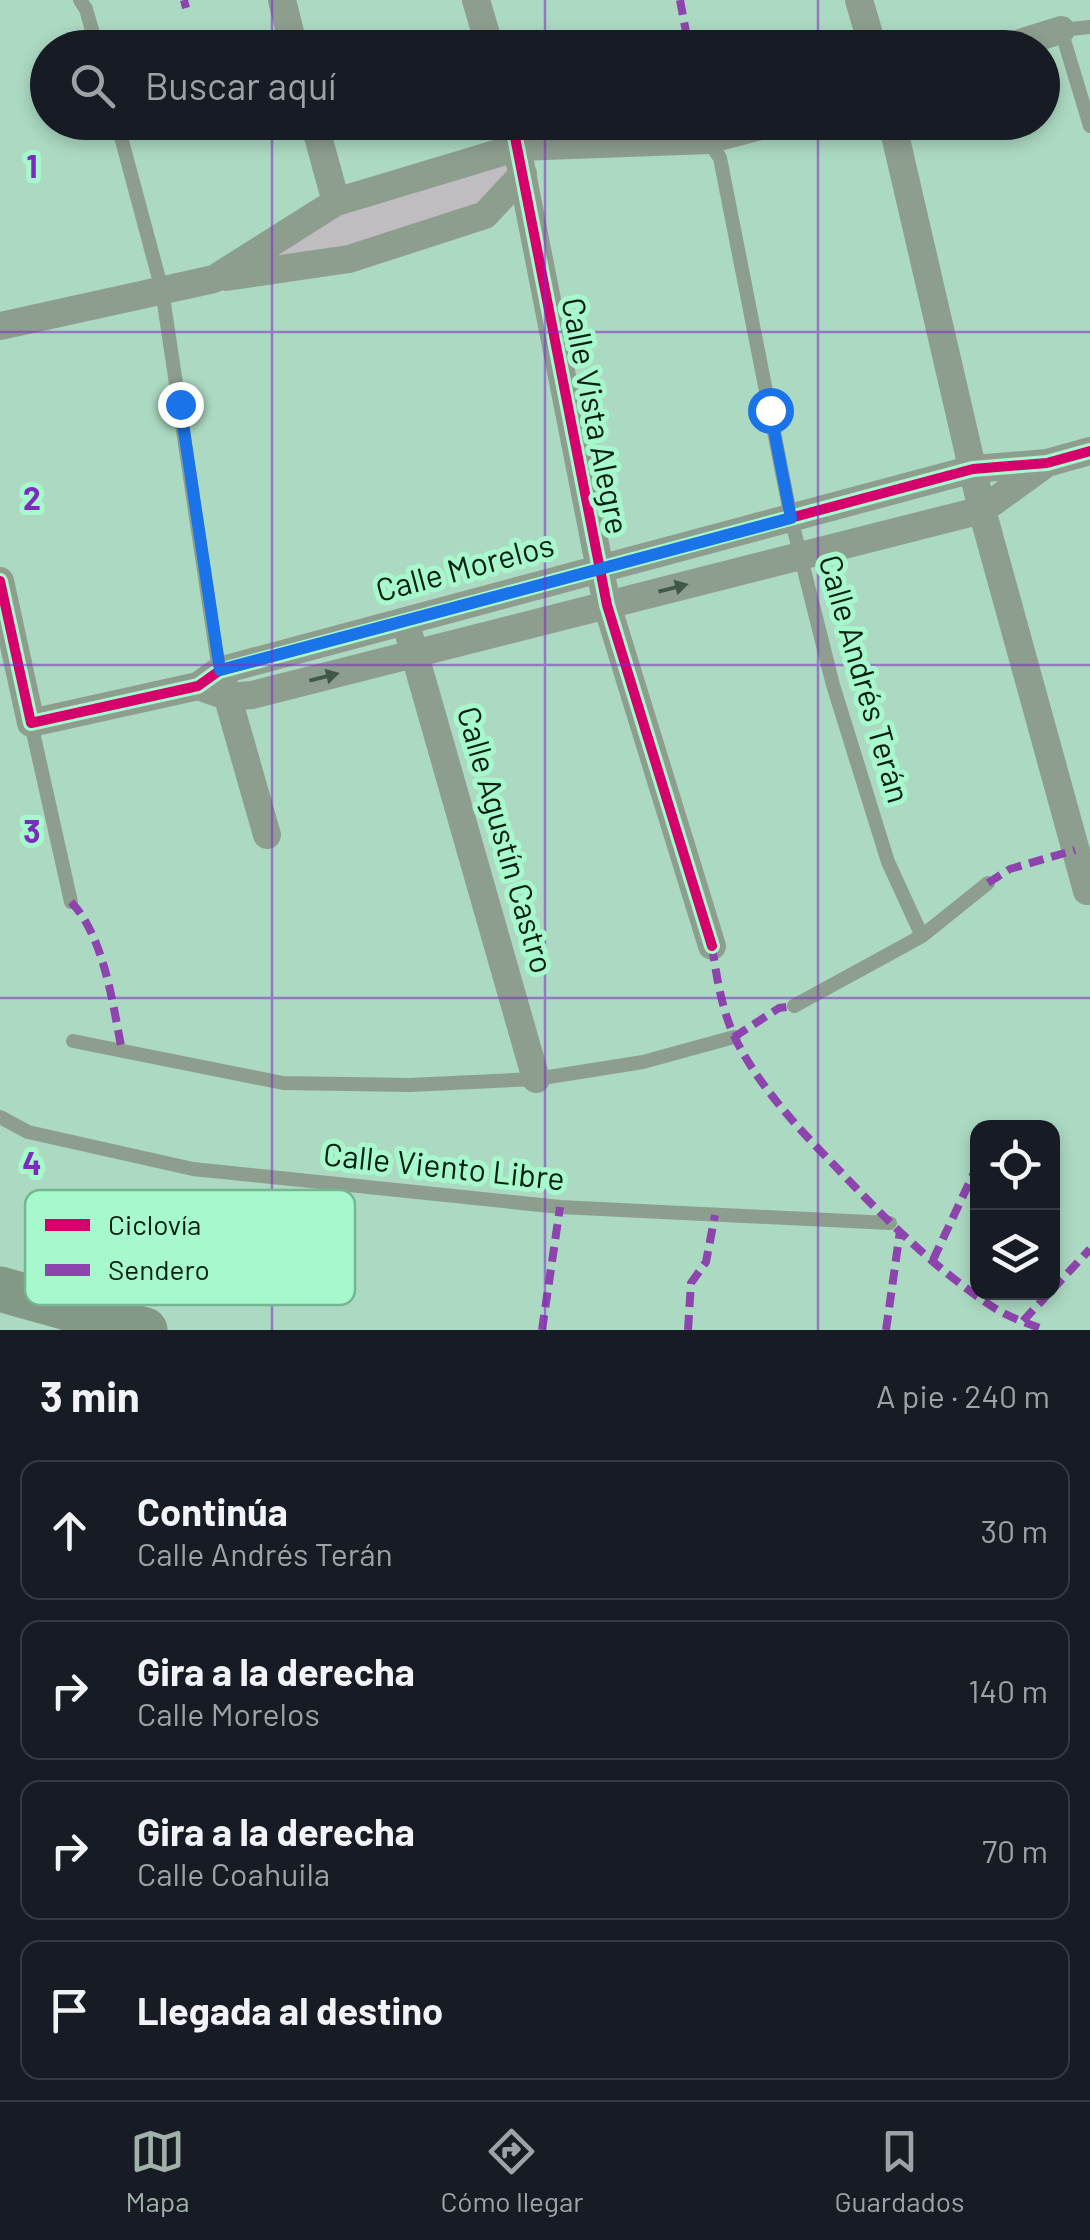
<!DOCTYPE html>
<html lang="es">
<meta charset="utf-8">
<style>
:root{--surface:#171b24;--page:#242831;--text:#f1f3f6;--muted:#9ea1a6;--line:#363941;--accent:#a0b1aa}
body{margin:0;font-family:Barlow,sans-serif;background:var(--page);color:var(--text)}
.controls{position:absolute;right:30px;bottom:30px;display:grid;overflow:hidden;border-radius:20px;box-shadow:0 5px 15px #0003}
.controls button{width:90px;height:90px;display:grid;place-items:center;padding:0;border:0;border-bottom:2px solid var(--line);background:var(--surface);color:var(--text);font:50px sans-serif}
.stop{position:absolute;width:30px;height:30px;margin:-22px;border:8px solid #1a73e8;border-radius:50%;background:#fff}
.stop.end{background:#1a73e8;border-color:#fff;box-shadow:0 2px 10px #0008}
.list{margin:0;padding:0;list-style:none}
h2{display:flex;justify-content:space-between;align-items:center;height:130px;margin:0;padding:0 40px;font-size:42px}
h2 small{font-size:32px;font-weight:400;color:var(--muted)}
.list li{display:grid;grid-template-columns:65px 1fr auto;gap:30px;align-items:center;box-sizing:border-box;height:140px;margin:0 20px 20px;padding:0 20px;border:2px solid var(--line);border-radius:20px}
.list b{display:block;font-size:38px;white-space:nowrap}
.list p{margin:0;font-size:32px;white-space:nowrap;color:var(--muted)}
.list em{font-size:32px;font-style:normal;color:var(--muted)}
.icon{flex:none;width:55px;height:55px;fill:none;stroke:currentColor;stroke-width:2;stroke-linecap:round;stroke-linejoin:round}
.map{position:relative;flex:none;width:1090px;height:1330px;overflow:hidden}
.search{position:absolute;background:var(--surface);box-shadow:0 5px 15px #0003;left:30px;right:30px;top:30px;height:110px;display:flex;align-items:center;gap:25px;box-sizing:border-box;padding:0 35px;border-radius:55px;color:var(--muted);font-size:38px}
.sheet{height:770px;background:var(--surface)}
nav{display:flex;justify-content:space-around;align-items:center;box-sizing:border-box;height:140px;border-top:2px solid var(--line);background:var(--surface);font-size:28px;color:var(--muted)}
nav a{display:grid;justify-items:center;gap:5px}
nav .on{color:var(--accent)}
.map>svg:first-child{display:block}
.green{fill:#c0bdc1}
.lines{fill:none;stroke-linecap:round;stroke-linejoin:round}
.lane{stroke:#8d9e8f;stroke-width:14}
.street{stroke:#8d9e8f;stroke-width:28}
.primary{stroke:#849886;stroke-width:45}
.quiet{stroke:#8e44ad;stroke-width:8;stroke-dasharray:15 8;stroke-linecap:butt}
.cycleway-casing{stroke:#a7f8cd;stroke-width:16}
.cycleway{stroke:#d6006c;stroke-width:10}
.oneway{fill:#3f5849}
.route{stroke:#1a73e8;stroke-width:12}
.grid{fill:none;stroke:#7b2cbf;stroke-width:2.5;stroke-opacity:0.55}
.labels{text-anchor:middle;stroke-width:10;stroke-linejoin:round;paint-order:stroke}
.street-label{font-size:32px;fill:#001f10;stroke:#a7f8cd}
.key{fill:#a7f8cd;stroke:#75b794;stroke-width:2.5}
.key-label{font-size:28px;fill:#001f10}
.grid-label{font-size:32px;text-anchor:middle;font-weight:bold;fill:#7b2cbf;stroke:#a7f8cd;stroke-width:10;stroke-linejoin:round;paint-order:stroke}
</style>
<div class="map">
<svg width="1090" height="1330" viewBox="0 0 1090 1330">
<rect width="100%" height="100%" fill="#acd9c2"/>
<path class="green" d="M 518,151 L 519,172 L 482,211 L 348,256 L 255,264 L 337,204 Z"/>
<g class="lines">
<path class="lane" d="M 80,0 L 86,9 L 97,48
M 1090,27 L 1061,30 L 1090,126
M 117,122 L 162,290 L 219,671
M 708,140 L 720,158 L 791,518 L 833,685 L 888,862 L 922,936
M 31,723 L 71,902
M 794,1006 L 922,936 L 988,883
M 73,1041 L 283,1083 L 410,1085 L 536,1079 L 643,1062 L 734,1037
M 0,1117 L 28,1132 L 193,1169 L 560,1207 L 890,1223"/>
<path class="street" d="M 282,0 L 294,48
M 476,0 L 490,48
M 859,0 L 873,48
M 1004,48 L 1061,30
M 314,122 L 336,202
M 512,122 L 607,605 L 712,946
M 892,122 L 982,510 L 1087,891
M 226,277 L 349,259 L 485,215 L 523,174
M 0,326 L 214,279 L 336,202 L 519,147 L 708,140 L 775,122
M 0,581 L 31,723 L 198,686 L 219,671 L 973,469 L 1047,463 L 1090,451
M 410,638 L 536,1079
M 223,681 L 267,835
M 198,686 L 229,697 L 252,695 L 982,510 L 1047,463"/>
<path class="primary" d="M 0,1289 L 145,1330"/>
<path class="quiet" d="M 184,0 L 186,8
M 680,0 L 689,48
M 704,122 L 708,140
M 988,883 L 1010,869 L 1075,850
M 71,902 C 104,936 113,1005 122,1051
M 712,946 C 717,979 722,1012 737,1042 C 762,1090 799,1129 836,1167 C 884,1218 937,1271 996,1309 C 1011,1318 1029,1324 1045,1330
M 734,1037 L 779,1008 L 794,1006
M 933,1260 L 978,1164
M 1052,1290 L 1090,1249
M 1023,1321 L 1050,1292
M 542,1330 L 560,1207
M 688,1330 L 691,1283 L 706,1262 L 715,1215
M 886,1330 L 900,1231"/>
<g class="cycleway-casing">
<path id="cycleway" d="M 512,122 L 607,605 L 712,946
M 0,581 L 31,723 L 198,686 L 219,671 L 973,469 L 1047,463 L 1090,451"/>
</g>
<use href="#cycleway" class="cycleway"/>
</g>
<defs><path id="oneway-solid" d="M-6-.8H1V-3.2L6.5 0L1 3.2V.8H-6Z" transform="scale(2.5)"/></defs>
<g class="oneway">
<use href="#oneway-solid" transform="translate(673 588) rotate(-14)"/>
<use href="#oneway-solid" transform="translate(324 677) rotate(-14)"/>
</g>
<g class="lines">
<path class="route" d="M 180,404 L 220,670 L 791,518 L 770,410"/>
</g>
<path class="grid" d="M 272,0 L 272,48M 545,0 L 545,48M 818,0 L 818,48M 272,122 L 272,1330M 545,122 L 545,1330M 818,122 L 818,1330M 0,332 L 1090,332M 0,665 L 1090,665M 0,998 L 1090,998"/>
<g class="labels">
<g class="street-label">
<text transform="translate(595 416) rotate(79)" y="11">Calle Vista Alegre</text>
<text transform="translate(465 568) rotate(-15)" y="11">Calle Morelos</text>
<text transform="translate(864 679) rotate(74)" y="11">Calle Andrés Terán</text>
<text transform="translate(505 840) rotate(74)" y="11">Calle Agustín Castro</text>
<text transform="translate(444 1167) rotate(6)" y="11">Calle Viento Libre</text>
</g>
</g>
<rect x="25" y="1190" width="330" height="115" rx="15" class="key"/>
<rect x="45" y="1219" width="45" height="12" fill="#d6006c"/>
<rect x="45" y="1264" width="45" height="12" fill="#8e44ad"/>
<g class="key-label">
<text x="108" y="1235">Ciclovía</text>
<text x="108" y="1280">Sendero</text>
</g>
<g class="grid-label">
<text x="32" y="178">1</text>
<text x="32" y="510">2</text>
<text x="32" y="843">3</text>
<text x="32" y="1175">4</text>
</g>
</svg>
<div class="controls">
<button><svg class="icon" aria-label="locate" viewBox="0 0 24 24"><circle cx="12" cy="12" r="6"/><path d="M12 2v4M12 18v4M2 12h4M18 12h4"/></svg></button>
<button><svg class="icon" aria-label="layers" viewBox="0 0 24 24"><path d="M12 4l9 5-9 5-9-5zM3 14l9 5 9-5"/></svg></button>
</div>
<div class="stop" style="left:770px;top:410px"></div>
<div class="stop end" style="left:180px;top:404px"></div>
<div class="search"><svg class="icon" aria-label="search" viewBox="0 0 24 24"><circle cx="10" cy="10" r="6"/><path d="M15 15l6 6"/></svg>Buscar aquí</div>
</div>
<section class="sheet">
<h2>3 min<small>A pie · 240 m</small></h2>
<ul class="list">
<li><svg class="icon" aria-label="ahead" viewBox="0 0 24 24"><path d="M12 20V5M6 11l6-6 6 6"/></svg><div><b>Continúa</b><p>Calle Andrés Terán</p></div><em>30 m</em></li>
<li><svg class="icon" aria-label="right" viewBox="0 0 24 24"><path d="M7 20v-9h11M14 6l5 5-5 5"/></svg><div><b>Gira a la derecha</b><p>Calle Morelos</p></div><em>140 m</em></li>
<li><svg class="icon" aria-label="right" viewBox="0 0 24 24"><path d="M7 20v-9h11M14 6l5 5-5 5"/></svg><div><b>Gira a la derecha</b><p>Calle Coahuila</p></div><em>70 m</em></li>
<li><svg class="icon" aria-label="arrive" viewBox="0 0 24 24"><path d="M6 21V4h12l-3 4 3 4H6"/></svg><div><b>Llegada al destino</b></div></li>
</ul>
</section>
<nav>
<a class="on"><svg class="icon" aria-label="map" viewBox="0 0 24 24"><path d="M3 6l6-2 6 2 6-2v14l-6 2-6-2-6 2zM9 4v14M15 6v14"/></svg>Mapa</a>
<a><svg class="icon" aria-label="directions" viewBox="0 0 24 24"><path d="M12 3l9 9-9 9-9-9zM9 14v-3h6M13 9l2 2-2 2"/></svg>Cómo llegar</a>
<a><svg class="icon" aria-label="saved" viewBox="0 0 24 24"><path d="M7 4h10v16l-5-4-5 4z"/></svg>Guardados</a>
</nav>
